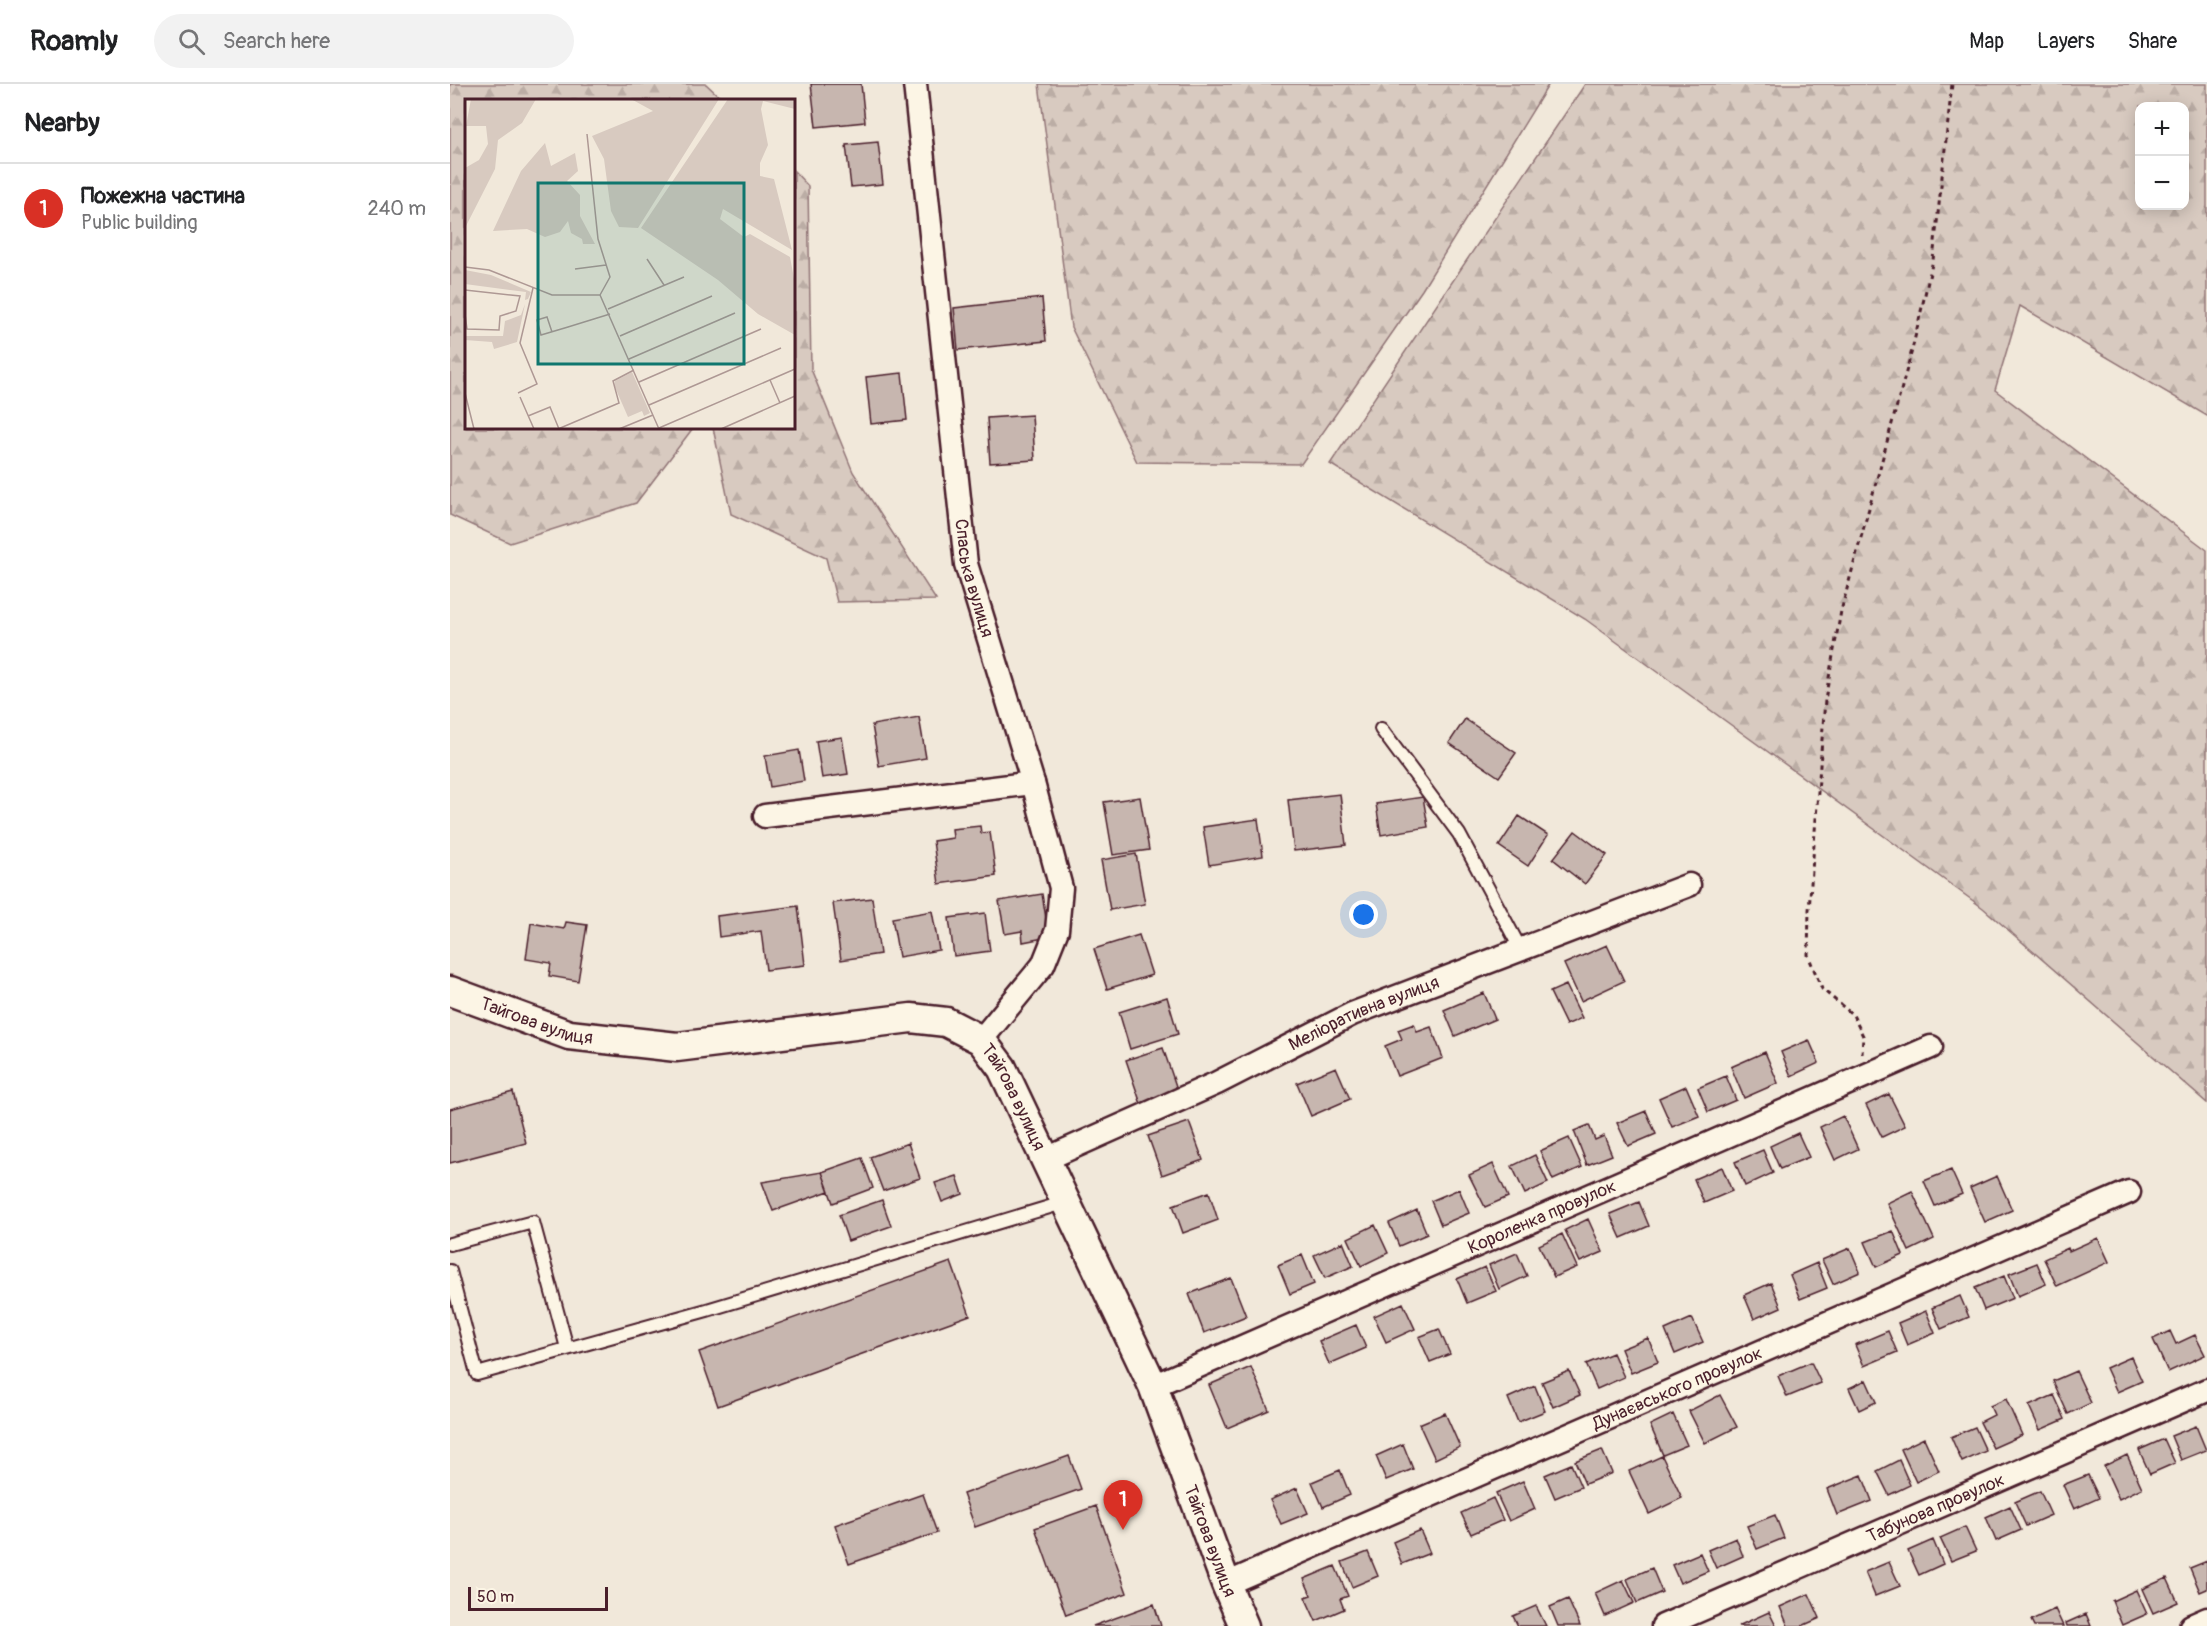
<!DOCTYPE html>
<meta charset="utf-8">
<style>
:root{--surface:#fff;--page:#f2f2f2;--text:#202124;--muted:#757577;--line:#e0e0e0;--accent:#d93025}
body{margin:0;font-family:Pangolin,sans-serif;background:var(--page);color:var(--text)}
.controls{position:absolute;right:18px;top:18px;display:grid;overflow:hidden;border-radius:12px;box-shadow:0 3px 15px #0003}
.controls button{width:54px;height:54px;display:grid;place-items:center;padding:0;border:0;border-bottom:2px solid var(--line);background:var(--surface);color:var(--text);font:30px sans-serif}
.scale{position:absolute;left:18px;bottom:15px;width:140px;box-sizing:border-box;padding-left:6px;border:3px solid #4a1f2b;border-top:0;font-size:16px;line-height:21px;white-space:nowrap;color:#4a1f2b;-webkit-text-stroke:4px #fcf5e5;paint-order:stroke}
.you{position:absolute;left:914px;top:831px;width:21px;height:21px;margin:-15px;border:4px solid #fff;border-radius:50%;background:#1a73e8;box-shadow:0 0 0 9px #1a73e833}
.badge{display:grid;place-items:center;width:39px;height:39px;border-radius:50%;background:var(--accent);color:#fff;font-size:20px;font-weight:700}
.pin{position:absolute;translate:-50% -50px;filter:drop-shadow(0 2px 3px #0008)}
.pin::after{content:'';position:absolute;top:32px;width:21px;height:18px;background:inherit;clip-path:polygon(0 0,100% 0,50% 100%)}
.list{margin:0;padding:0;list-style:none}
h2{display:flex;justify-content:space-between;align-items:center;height:78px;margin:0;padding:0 24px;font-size:26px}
h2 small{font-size:20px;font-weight:400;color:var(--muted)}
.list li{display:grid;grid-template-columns:39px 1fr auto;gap:18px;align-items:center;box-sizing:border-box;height:90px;padding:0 24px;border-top:2px solid var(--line)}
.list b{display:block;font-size:22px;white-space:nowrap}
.list p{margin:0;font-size:20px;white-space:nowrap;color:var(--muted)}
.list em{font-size:20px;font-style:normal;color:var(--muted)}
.icon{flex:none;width:33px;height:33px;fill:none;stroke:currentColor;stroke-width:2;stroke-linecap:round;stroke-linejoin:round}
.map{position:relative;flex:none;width:1757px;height:1542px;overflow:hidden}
header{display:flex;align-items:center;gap:36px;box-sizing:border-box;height:84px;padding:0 30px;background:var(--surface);border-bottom:2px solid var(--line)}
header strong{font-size:28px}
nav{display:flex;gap:33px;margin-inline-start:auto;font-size:21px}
.search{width:420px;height:54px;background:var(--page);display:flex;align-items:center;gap:15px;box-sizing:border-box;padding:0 21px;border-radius:33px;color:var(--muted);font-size:22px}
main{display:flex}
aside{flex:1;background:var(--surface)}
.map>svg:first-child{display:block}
.forest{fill:url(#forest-firs);stroke:#917476;stroke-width:1.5;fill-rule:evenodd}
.building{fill:#c7b6af;stroke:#4a1f2b;stroke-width:1.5}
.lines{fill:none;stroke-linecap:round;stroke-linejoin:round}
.service-casing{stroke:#4a1f2b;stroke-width:16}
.minor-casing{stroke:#4a1f2b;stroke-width:27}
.tertiary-casing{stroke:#4a1f2b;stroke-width:33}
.path{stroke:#4a1f2b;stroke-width:3;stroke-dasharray:4.5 4.5;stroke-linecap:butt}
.service{stroke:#fcf5e5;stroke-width:12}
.minor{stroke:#fcf5e5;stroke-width:22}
.tertiary{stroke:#fcf5e5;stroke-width:28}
.labels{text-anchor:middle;stroke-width:4.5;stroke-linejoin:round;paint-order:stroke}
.street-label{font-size:18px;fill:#4a1f2b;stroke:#fcf5e5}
.inset-road{fill:none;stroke:#ae9894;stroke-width:1.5}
.view{fill:#0f766e;fill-opacity:0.15;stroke:#0f766e;stroke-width:3}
.inset-edge{fill:none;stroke:#4a1f2b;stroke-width:3}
</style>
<header>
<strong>Roamly</strong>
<div class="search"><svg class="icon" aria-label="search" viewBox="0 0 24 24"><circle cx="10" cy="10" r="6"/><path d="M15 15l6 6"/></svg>Search here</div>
<nav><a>Map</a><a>Layers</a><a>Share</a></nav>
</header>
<main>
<aside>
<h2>Nearby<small></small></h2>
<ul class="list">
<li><span class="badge">1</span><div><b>Пожежна частина</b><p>Public building</p></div><em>240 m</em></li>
</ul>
</aside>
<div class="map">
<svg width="1757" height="1542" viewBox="0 0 1757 1542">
<defs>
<pattern id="forest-firs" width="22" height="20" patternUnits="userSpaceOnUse" patternTransform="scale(1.5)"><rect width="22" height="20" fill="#d8cac0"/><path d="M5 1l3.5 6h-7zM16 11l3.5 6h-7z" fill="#bbada5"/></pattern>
</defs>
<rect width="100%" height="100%" fill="#f1e8da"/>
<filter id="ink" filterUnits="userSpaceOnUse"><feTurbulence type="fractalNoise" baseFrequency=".0167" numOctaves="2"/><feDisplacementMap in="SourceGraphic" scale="12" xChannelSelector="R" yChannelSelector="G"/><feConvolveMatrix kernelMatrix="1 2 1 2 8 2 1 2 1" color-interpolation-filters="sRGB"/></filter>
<g filter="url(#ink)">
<path class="forest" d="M 0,0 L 256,0 L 273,16 L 16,16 L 16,344 L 243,344 L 186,419 L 60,459 L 0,431 Z
M 589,0 L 1099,0 L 972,206 L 851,380 L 687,378 L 621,243 Z
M 1135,0 L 1757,0 L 1757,332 L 1570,222 L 1545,306 L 1757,466 L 1757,1019 L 1533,824 L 1135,535 L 880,380 ZM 1734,22 L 1734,122 L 1690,122 L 1690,22 Z
M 344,87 L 358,102 L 361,285 L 403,388 L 486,516 L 387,518 L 376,474 L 281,430 L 263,344 L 344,344 Z"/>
<path class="building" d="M 361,0 L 411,0 L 415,38 L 366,43 Z
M 428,58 L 433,100 L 401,103 L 396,61 Z
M 592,214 L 596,257 L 508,266 L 504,224 Z
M 452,289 L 457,336 L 421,340 L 416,293 Z
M 582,331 L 585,376 L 540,379 L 537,334 Z
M 469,633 L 476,674 L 429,682 L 422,641 Z
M 1015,635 L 1066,669 L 1049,693 L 999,659 Z
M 392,653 L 398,690 L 372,694 L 366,657 Z
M 349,666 L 354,697 L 320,703 L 315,672 Z
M 890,710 L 896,761 L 844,767 L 838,716 Z
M 690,713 L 699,766 L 663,771 L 654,718 Z
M 973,713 L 978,743 L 931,751 L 926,720 Z
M 1069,732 L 1098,751 L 1078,782 L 1049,762 Z
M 808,735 L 813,772 L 759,781 L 753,743 Z
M 530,742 L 531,749 L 540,748 L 546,792 L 489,800 L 483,757 L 503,754 L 502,745 Z
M 1125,747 L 1157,771 L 1135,800 L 1103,775 Z
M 686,770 L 695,820 L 660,826 L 651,776 Z
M 592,810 L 599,853 L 573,858 L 572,847 L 555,850 L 549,817 Z
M 422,814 L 430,870 L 391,876 L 383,819 Z
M 348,822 L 355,881 L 316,886 L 311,847 L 269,853 L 267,832 Z
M 482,827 L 489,866 L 449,873 L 442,834 Z
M 535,829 L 540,867 L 504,872 L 499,834 Z
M 116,838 L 137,841 L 128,897 L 99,892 L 101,879 L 76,875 L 81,839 L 114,845 Z
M 689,851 L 702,891 L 657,905 L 644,865 Z
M 1157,861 L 1174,897 L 1131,917 L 1114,880 Z
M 1116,901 L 1132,934 L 1116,941 L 1100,908 Z
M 1034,909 L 1045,935 L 1005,952 L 994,926 Z
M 717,913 L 728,950 L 680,965 L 669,928 Z
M 964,940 L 967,948 L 981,943 L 993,974 L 947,992 L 935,962 L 952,955 L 948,946 Z
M 1359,956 L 1369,979 L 1341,992 L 1331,968 Z
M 713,964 L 729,1011 L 692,1023 L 676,976 Z
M 1315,968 L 1328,999 L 1294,1014 L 1281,983 Z
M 886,983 L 900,1015 L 861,1032 L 847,999 Z
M 1276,992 L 1286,1016 L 1258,1028 L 1248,1004 Z
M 1236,1002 L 1249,1032 L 1222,1043 L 1209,1014 Z
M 63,1008 L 76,1059 L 0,1079 L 0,1025 Z
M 1439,1010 L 1455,1042 L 1432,1053 L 1416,1021 Z
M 1196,1027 L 1206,1050 L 1178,1062 L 1167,1039 Z
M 1393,1032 L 1408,1065 L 1385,1076 L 1370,1043 Z
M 739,1038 L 753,1076 L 712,1091 L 698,1052 Z
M 1139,1041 L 1145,1056 L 1154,1052 L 1162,1071 L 1137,1081 L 1124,1047 Z
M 1348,1049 L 1359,1073 L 1330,1085 L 1320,1062 Z
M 1119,1054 L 1132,1083 L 1103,1096 L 1090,1067 Z
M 458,1059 L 470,1094 L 433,1107 L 420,1073 Z
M 1313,1066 L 1323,1089 L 1295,1102 L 1285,1078 Z
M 1085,1071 L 1098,1099 L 1075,1110 L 1062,1082 Z
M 412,1074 L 423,1104 L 383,1119 L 372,1088 Z
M 1043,1080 L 1058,1113 L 1035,1123 L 1019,1091 Z
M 1272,1083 L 1282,1107 L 1254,1119 L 1244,1095 Z
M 1501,1086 L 1512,1110 L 1485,1122 L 1474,1097 Z
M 372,1088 L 379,1107 L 323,1127 L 312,1098 Z
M 507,1092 L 513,1110 L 492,1118 L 485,1099 Z
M 1547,1092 L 1562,1126 L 1535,1138 L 1520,1104 Z
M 1009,1105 L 1019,1129 L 991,1141 L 981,1117 Z
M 1462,1107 L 1484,1155 L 1459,1167 L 1437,1119 Z
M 759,1108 L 768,1136 L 733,1149 L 723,1121 Z
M 432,1116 L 441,1142 L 398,1157 L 389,1131 Z
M 1189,1118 L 1199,1142 L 1171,1154 L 1160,1130 Z
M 967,1126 L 977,1150 L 949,1162 L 939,1139 Z
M 1138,1135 L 1153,1168 L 1130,1178 L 1115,1146 Z
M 925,1141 L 938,1169 L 911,1182 L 898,1154 Z
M 1443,1147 L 1453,1171 L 1426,1183 L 1415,1158 Z
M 1112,1150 L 1127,1183 L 1104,1193 L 1089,1161 Z
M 1648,1154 L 1659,1178 L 1607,1202 L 1594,1175 L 1618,1164 L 1619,1167 Z
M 893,1158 L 903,1182 L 875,1194 L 864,1171 Z
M 1400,1164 L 1410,1188 L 1383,1200 L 1372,1176 Z
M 1067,1169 L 1077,1192 L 1049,1205 L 1039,1181 Z
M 852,1171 L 864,1200 L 840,1210 L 828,1181 Z
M 501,1178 L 520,1231 L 268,1322 L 249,1268 Z
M 1367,1179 L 1377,1204 L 1350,1215 L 1340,1191 Z
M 1587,1179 L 1596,1200 L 1568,1212 L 1559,1190 Z
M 1035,1183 L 1046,1207 L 1017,1219 L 1007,1195 Z
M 1554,1192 L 1563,1214 L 1534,1226 L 1525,1204 Z
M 781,1194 L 796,1232 L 754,1249 L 739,1210 Z
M 1321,1199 L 1331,1223 L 1304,1235 L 1294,1211 Z
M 1510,1212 L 1519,1233 L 1491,1245 L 1482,1224 Z
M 953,1219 L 965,1245 L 936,1258 L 924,1232 Z
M 1476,1227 L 1485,1249 L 1457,1261 L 1448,1239 Z
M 1242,1234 L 1253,1258 L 1225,1270 L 1215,1246 Z
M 906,1241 L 916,1264 L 879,1280 L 869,1257 Z
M 989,1245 L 1000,1270 L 980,1278 L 969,1253 Z
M 1438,1247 L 1447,1268 L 1414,1282 L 1405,1261 Z
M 1720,1247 L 1726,1260 L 1745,1251 L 1755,1271 L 1718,1288 L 1703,1255 Z
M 1198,1254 L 1208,1278 L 1181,1289 L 1171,1265 Z
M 1163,1269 L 1174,1293 L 1147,1305 L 1136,1280 Z
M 1681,1273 L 1692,1297 L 1667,1308 L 1656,1284 Z
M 1361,1278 L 1371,1299 L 1337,1313 L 1328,1292 Z
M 801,1283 L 819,1326 L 777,1344 L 759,1301 Z
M 1119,1287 L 1130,1311 L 1103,1323 L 1092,1298 Z
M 1626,1287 L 1641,1319 L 1618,1330 L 1603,1297 Z
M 1416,1296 L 1426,1318 L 1409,1326 L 1399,1304 Z
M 1085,1302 L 1095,1327 L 1068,1338 L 1058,1314 Z
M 1270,1311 L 1287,1343 L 1255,1359 L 1239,1327 Z
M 1604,1311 L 1615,1335 L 1590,1346 L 1579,1322 Z
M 1556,1315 L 1572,1351 L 1543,1364 L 1530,1338 L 1544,1331 L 1540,1322 Z
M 995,1329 L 1010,1363 L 985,1375 L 969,1340 Z
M 1223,1330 L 1237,1361 L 1213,1371 L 1200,1341 Z
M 1746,1342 L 1756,1366 L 1731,1376 L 1721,1352 Z
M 1525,1343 L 1536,1367 L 1512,1378 L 1501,1353 Z
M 1474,1354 L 1489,1387 L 1466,1398 L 1451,1365 Z
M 1714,1355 L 1725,1379 L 1700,1390 L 1689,1366 Z
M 953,1360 L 963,1385 L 936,1396 L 926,1372 Z
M 1152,1366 L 1162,1389 L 1135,1400 L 1125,1377 Z
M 1677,1371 L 1692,1404 L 1669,1415 L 1654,1382 Z
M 619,1372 L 631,1405 L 525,1443 L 513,1410 Z
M 1212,1372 L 1232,1414 L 1199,1430 L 1179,1387 Z
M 1449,1376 L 1460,1401 L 1439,1411 L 1427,1387 Z
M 1121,1380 L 1131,1403 L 1105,1414 L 1095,1391 Z
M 890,1386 L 900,1411 L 873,1423 L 862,1398 Z
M 1412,1391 L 1422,1417 L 1387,1431 L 1377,1405 Z
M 1638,1391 L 1649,1414 L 1624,1425 L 1613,1401 Z
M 1073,1397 L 1085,1425 L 1059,1437 L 1046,1409 Z
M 847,1404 L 858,1429 L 831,1440 L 820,1416 Z
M 1590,1407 L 1601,1431 L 1576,1442 L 1565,1418 Z
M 473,1410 L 487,1449 L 399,1480 L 385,1441 Z
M 1043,1414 L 1053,1436 L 1021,1450 L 1011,1429 Z
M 646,1422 L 677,1509 L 616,1531 L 585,1444 Z
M 1560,1422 L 1571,1446 L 1546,1457 L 1536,1433 Z
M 1325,1431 L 1334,1454 L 1307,1465 L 1297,1442 Z
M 1515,1443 L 1526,1467 L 1501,1477 L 1490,1454 Z
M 970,1446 L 980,1469 L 952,1480 L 943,1458 Z
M 1286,1454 L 1293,1472 L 1266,1484 L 1258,1466 Z
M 1483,1456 L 1493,1480 L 1469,1491 L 1458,1467 Z
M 918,1468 L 928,1492 L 902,1503 L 892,1478 Z
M 1250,1469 L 1258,1487 L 1230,1499 L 1222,1481 Z
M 1757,1477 L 1757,1505 L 1750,1508 L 1740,1484 Z
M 1439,1478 L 1450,1502 L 1425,1512 L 1415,1488 Z
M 885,1482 L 898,1512 L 890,1515 L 894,1525 L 866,1537 L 855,1513 L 861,1511 L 854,1495 Z
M 1202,1484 L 1212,1508 L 1187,1519 L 1177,1495 Z
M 1717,1494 L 1728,1518 L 1703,1529 L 1692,1505 Z
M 1173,1496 L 1184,1519 L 1155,1532 L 1145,1509 Z
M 1686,1506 L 1697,1530 L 1672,1541 L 1662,1517 Z
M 1359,1510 L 1370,1534 L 1352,1542 L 1338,1542 L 1330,1523 Z
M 1118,1515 L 1130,1542 L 1108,1542 L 1100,1523 Z
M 704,1520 L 711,1542 L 643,1542 Z
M 1086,1522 L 1096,1542 L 1068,1542 L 1063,1532 Z
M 1605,1525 L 1613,1542 L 1584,1542 L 1581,1536 Z
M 1319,1528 L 1326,1542 L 1288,1542 Z
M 1636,1530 L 1641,1542 L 1617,1542 L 1616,1539 Z"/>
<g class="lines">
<g class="service-casing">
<path id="service" d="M 931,645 L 1009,750 L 1071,866
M 0,1160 L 83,1138 L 117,1264
M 0,1187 L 27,1290 L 257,1226 L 616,1118"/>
</g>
<g class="minor-casing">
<g id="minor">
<path id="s1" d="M 465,0 L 516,480 L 583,699 L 611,804 L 607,846 L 593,881 L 531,956"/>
<path d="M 315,732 L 583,699"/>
<path id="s2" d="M 596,1075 L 767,999 L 902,930 L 1239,801"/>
<path id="s3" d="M 703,1302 L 1481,963"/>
<path id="s4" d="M 776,1500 L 1679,1108"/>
<path id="s5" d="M 1213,1542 L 1757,1306"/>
<path d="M 1741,1542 L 1757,1535"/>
</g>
</g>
<g class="tertiary-casing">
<g id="tertiary">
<path id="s6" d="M 0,907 L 119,951 L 227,963 L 461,934 L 496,938 L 531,956 L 552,984 L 703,1302 L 776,1500 L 794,1542"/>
</g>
</g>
<path class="path" d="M 1412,970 L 1413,952 L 1403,931 L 1372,905 L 1358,871 L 1359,826 L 1375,616 L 1391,527 L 1462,266 L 1483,176 L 1502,0"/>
<use href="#service" class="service"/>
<use href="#minor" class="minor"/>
<use href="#tertiary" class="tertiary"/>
</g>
</g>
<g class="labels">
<g class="street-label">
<text dy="6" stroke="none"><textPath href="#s1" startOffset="498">Спаська вулиця</textPath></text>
<text dy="6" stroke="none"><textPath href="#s2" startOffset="350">Меліоративна вулиця</textPath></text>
<text dy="6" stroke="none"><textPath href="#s6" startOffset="92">Тайгова вулиця</textPath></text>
<text dy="6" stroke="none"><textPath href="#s6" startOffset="612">Тайгова вулиця</textPath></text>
<text dy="6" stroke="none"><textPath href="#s3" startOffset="424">Короленка провулок</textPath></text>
<text dy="6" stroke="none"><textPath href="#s4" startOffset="492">Дунаєвського провулок</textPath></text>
<text dy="6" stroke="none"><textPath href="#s5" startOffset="297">Табунова провулок</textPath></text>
<text dy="6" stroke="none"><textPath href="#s6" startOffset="1098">Тайгова вулиця</textPath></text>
</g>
</g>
<g transform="translate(15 15)">
<rect width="330" height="330" fill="#f1e8da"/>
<path d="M 0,171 L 26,176 L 66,193 L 63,200 L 60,201 L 61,193 L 0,185 ZM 60,205 L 52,243 L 29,250 L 27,243 L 0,241 L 0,237 L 38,237 L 40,222 L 56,216 ZM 167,273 L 185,314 L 179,317 L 177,312 L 163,318 L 149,286 L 150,282 Z" fill="#d8cac0"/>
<path d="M 6,0 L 71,0 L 57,24 L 33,41 L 30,70 L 0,129 L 0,69 L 14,61 L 23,45 L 21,27 L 1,27 ZM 166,0 L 254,0 L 173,129 L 154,128 L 146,112 L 139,60 L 127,37 L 188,12 ZM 263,0 L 330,0 L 330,10 L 298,2 L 296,10 L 303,46 L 295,64 L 295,77 L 309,80 L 327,151 L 258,110 L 255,120 L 279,138 L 285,135 L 325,158 L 330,185 L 330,236 L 293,215 L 253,181 L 176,129 ZM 80,44 L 86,67 L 110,54 L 113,72 L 102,82 L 115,96 L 115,117 L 130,145 L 118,145 L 117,140 L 106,134 L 103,122 L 95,133 L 80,138 L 62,130 L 28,132 L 56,72 Z" fill="#d8cac0"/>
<path class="inset-road" d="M 122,35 L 133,140 L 145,178 L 135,196M 182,160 L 199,186M 0,168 L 24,171 L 87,196 L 135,196 L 194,330M 110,170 L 141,166M 0,191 L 55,197 L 51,212 L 35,217 L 34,231 L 2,230 L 0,215M 143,210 L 219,178M 87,233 L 82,218 L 72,221 L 76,236 L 103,228 L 145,215M 155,237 L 247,197M 164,260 L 270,214M 305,281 L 315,304M 174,283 L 296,230M 0,294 L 9,330M 53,294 L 72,285 L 55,244 L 68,189M 55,298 L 69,330M 184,306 L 316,249M 63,317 L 85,308 L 94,330M 194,329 L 330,270M 93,330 L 154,304 L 148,282 L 169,271M 154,330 L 188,316M 256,330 L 330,297"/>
<path class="view" d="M 73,84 L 279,84 L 279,265 L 73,265 Z"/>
<rect width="330" height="330" class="inset-edge"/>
</g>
</svg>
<div class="controls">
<button>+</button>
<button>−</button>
</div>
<div class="scale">50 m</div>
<div class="you"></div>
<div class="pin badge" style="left:673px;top:1446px">1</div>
</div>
</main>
